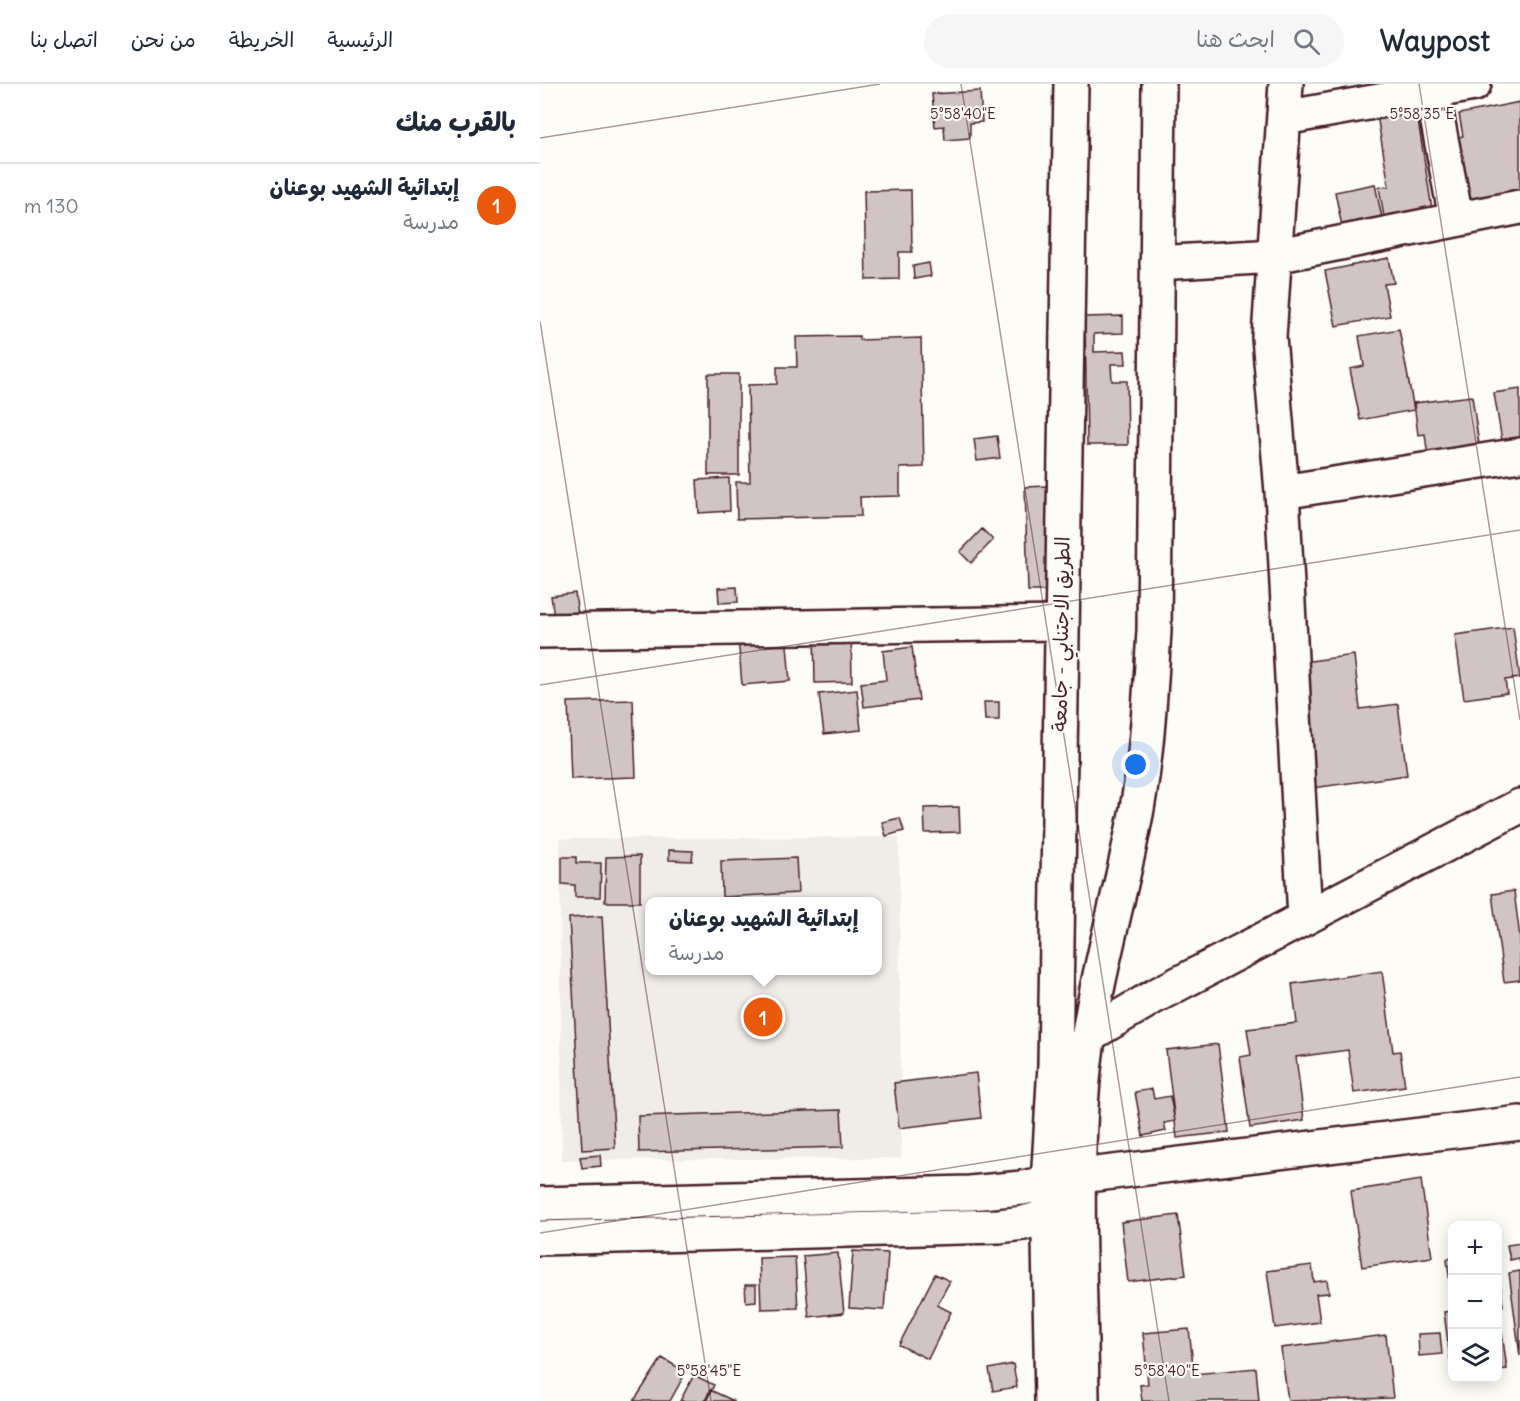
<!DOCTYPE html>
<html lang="ar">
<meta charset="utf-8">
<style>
:root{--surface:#fff;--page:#f6f6f7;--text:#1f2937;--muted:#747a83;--line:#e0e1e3;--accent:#ea580c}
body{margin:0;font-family:Delius,"Playpen Sans Arabic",sans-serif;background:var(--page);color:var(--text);direction:rtl}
.controls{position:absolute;right:18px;bottom:18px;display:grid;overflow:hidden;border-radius:12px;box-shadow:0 3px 15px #0003}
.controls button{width:54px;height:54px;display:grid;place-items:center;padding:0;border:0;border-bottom:2px solid var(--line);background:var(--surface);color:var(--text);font:30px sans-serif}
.you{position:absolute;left:596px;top:681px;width:21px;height:21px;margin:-15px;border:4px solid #fff;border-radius:50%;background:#1a73e8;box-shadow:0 0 0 9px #1a73e833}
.badge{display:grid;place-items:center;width:39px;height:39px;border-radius:50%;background:var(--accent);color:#fff;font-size:20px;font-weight:700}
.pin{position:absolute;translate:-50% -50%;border:3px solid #fff;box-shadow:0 2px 6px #0006}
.popup{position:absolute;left:105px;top:813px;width:237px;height:78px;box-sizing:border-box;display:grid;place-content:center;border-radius:12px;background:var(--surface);filter:drop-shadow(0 2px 4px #0005);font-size:20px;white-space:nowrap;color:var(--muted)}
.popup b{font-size:22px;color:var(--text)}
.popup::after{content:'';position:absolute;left:50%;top:100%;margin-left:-12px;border:12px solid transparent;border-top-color:var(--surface)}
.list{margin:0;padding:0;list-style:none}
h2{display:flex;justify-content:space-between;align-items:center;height:78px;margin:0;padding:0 24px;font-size:26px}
h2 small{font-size:20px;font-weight:400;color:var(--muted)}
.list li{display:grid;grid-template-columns:39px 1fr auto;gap:18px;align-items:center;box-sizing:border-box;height:84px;padding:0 24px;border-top:2px solid var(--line)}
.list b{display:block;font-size:22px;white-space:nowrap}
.list p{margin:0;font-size:20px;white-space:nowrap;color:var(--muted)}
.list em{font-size:20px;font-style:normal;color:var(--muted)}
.icon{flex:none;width:33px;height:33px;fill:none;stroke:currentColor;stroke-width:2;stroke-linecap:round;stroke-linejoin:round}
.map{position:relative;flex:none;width:980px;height:1317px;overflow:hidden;direction:ltr}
header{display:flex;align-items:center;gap:36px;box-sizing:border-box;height:84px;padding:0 30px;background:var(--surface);border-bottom:2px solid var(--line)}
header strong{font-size:28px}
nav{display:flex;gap:33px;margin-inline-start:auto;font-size:21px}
.search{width:420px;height:54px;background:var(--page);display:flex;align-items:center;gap:15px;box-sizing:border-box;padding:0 21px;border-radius:33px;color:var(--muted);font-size:22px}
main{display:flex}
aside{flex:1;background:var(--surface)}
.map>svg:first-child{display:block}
.built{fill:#f0ece8;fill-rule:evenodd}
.building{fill:#d0c5c4;stroke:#4a1f2b;stroke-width:1.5}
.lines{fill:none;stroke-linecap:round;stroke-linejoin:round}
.minor-casing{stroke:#4a1f2b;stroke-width:38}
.major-casing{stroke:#4a1f2b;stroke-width:38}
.minor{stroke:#fdfcf7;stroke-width:33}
.major{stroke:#fdfcf7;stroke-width:33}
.ticks{fill:none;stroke:#4a1f2b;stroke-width:1.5;stroke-opacity:0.45}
.labels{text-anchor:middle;stroke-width:4.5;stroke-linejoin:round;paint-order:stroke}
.street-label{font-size:20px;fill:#4a1f2b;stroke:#fdfcf7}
.ticks-label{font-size:15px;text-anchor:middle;fill:#4a1f2b;stroke:#fdfcf7;stroke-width:4.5;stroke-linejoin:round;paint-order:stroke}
</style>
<header>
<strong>Waypost</strong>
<div class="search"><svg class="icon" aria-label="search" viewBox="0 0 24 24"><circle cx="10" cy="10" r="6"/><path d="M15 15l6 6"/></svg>ابحث هنا</div>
<nav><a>الرئيسية</a><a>الخريطة</a><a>من نحن</a><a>اتصل بنا</a></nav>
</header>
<main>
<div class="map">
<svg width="980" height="1317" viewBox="0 0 980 1317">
<rect width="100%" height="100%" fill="#fdfcf7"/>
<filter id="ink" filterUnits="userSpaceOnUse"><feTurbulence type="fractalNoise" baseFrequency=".0167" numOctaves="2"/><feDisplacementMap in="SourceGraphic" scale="12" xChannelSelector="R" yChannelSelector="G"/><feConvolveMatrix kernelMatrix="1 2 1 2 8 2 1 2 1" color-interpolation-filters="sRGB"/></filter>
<g filter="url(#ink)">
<path class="built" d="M 359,753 L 361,1074 L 22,1076 L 20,755 ZM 109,818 L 337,818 L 337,886 L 109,886 Z"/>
<path class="building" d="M 440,7 L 442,38 L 430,39 L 430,54 L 405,56 L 404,42 L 395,43 L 392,10 Z
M 980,18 L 980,118 L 923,119 L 909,55 L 923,52 L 919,30 Z
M 876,24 L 892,125 L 844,133 L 839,103 L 849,102 L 837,31 Z
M 835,100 L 843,139 L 803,147 L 795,108 Z
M 371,106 L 372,168 L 359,168 L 359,195 L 326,196 L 324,107 Z
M 849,174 L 854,199 L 844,200 L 850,232 L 796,242 L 785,187 Z
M 389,179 L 391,192 L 374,195 L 373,182 Z
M 583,232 L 583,249 L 554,250 L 554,268 L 585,267 L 586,280 L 571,280 L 572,297 L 587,297 L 588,361 L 547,361 L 545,233 Z
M 859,245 L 874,326 L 820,336 L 810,285 L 824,282 L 819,252 Z
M 319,252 L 319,256 L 381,254 L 384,383 L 360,384 L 360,412 L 320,413 L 321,432 L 197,435 L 196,398 L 210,398 L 208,301 L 237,300 L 237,283 L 257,283 L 256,253 Z
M 168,290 L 199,290 L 199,391 L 168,391 Z
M 980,305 L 980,361 L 963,363 L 954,309 Z
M 932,312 L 941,374 L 889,381 L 885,350 L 878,351 L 874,319 Z
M 457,352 L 460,374 L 437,377 L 434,355 Z
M 189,394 L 190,427 L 159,429 L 157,396 Z
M 507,402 L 510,507 L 488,507 L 485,403 Z
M 442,445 L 453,456 L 431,479 L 420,468 Z
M 197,503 L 198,518 L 179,519 L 178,504 Z
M 35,509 L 38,530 L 14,533 L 11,512 Z
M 973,543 L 980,594 L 965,596 L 967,609 L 924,615 L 915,551 Z
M 274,548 L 311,548 L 312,598 L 275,599 Z
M 246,549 L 250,597 L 202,601 L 198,553 Z
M 372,563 L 379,616 L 324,623 L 321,599 L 346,596 L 343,567 Z
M 814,571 L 820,625 L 858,620 L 867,691 L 773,704 L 756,579 Z
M 317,606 L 321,646 L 284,650 L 279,610 Z
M 93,616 L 96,693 L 31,695 L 28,618 Z
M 444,618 L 459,618 L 459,636 L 445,636 Z
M 419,723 L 420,748 L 385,749 L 384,724 Z
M 360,734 L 364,747 L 346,752 L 342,738 Z
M 129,766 L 153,767 L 152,777 L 129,776 Z
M 100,772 L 100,818 L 65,818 L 66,773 Z
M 22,773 L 36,773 L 36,779 L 61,779 L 60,813 L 35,813 L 35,801 L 22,800 Z
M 256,774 L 258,809 L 182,813 L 181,777 Z
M 974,807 L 980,854 L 980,896 L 964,898 L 952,810 Z
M 62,832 L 75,1064 L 42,1066 L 29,834 Z
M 842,887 L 853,968 L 860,967 L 865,1002 L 814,1009 L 808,966 L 756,973 L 764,1036 L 710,1044 L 700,973 L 711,971 L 707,945 L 757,939 L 752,900 Z
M 678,960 L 689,1048 L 637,1054 L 626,966 Z
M 436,989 L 441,1034 L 359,1044 L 354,999 Z
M 612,1005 L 614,1015 L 630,1012 L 635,1037 L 624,1039 L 626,1047 L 603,1052 L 595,1008 Z
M 301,1026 L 303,1063 L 99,1068 L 98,1032 Z
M 60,1071 L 61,1082 L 42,1084 L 40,1073 Z
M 881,1096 L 892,1173 L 822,1183 L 811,1107 Z
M 638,1131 L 646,1191 L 588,1198 L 581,1138 Z
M 980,1159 L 980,1179 L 979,1174 L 970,1176 L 967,1161 Z
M 313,1167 L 348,1169 L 344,1226 L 309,1224 Z
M 298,1169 L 304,1229 L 269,1233 L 263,1172 Z
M 255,1173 L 258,1224 L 221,1225 L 219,1174 Z
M 912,1174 L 912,1216 L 907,1175 Z
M 772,1181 L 774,1198 L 787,1196 L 789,1209 L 776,1210 L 780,1238 L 735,1244 L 727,1187 Z
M 980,1187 L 980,1272 L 969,1189 Z
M 395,1190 L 410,1197 L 397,1221 L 411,1228 L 388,1275 L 359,1261 Z
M 205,1201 L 216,1201 L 216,1217 L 206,1218 Z
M 958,1205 L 961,1205 L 963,1222 L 958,1223 Z
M 912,1227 L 912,1275 L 910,1275 L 904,1228 Z
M 649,1245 L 654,1290 L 716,1284 L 719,1317 L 602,1317 L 600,1301 L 608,1300 L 603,1249 Z
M 900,1249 L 902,1270 L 879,1272 L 878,1250 Z
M 962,1249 L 967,1285 L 958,1286 L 958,1250 Z
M 846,1251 L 853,1314 L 748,1317 L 741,1264 Z
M 122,1274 L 146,1288 L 130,1317 L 94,1317 Z
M 473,1280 L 477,1303 L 453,1307 L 449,1285 Z
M 154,1291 L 174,1301 L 166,1317 L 140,1317 Z
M 170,1306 L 194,1317 L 165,1317 Z"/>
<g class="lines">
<g class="minor-casing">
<path id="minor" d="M 746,0 L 729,253 L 742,408 L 765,834
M 892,7 L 916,134
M 744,34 L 934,0
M 617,179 L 735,172 L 980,123
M 742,408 L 980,371
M 0,547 L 521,539
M 549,951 L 615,912 L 980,722
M 540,1092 L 980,1039"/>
</g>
<g class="major-casing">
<path id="major" d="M 0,1120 L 430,1109 L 482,1104 L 530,1094
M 0,1154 L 459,1142 L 484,1139 L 527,1127
M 512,1317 L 508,1100 L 515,981 L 531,0
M 542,1317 C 541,1207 533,1095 544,986 C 553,904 577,825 593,745 C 607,680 610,613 614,547 L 619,0"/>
</g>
<use href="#minor" class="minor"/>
<use href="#major" class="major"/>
</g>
</g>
<path class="ticks" d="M 421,0 L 629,1317M 879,0 L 980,636M 0,54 L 340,0M 0,237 L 171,1317M 0,601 L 980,446M 0,1149 L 980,993"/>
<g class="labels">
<g class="street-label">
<text transform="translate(521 550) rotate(-89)" y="7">الطريق الاجتنابي - جامعة</text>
</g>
</g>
<g class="ticks-label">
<text x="423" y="35">5°58'40"E</text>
<text x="882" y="35">5°58'35"E</text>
<text x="169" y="1292">5°58'45"E</text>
<text x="627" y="1292">5°58'40"E</text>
</g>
</svg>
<div class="controls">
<button>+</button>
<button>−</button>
<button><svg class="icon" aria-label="layers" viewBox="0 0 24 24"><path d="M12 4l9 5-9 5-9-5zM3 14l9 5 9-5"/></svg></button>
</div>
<div class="you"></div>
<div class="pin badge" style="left:223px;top:933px">1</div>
<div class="popup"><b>إبتدائية الشهيد بوعنان</b>مدرسة</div>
</div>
<aside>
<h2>بالقرب منك<small></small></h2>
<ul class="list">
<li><span class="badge">1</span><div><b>إبتدائية الشهيد بوعنان</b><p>مدرسة</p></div><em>130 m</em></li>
</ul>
</aside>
</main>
